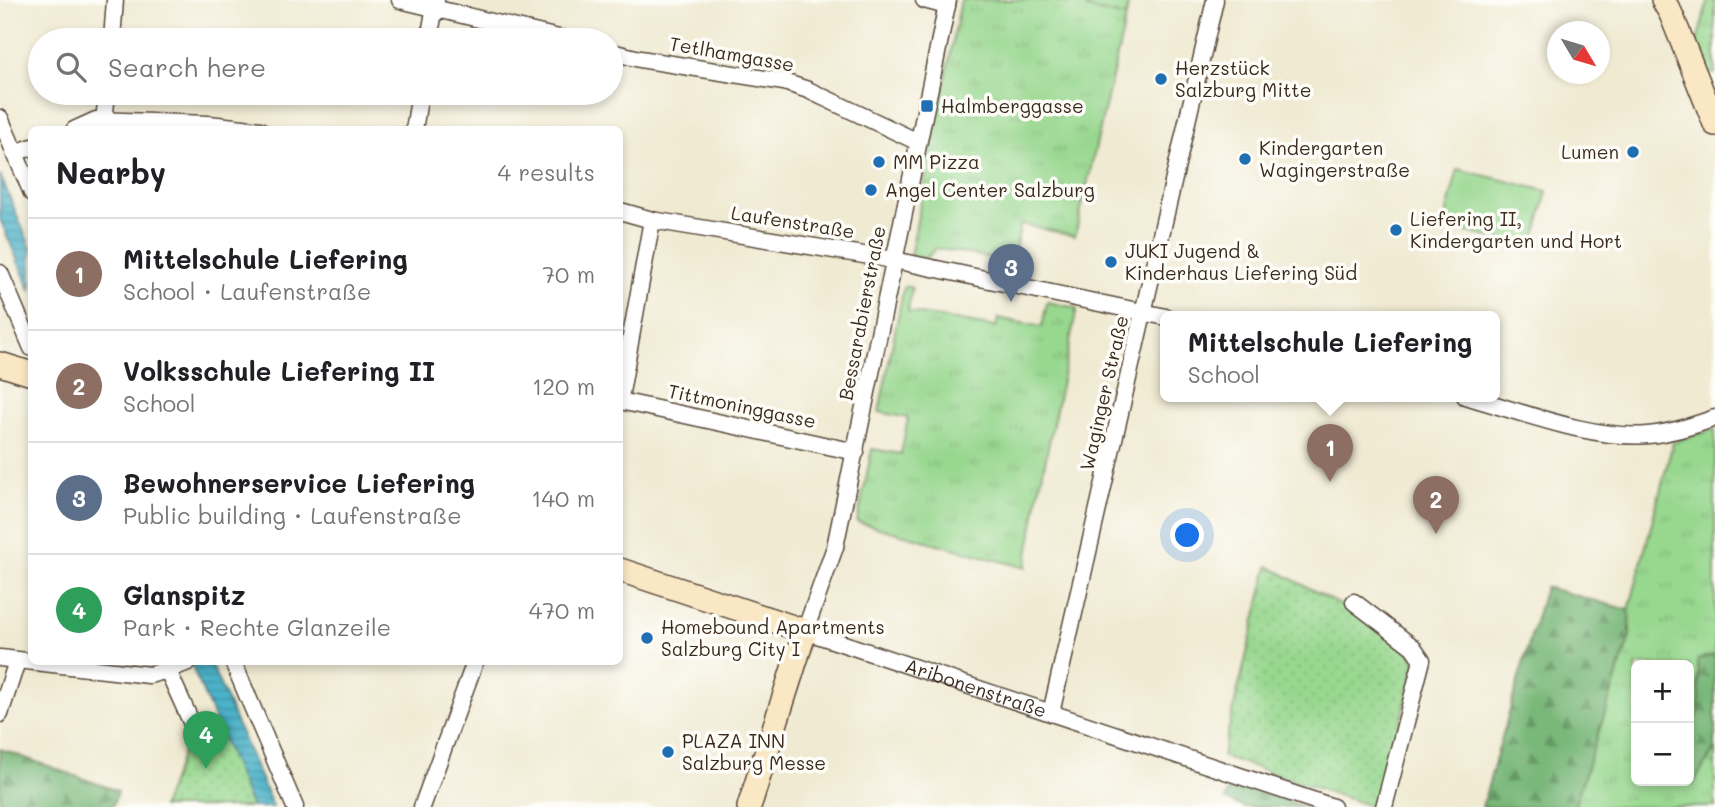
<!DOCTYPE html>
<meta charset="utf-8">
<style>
:root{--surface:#fff;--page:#f6f6f6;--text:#202124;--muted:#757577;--line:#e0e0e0;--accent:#111827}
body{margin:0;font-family:Mali,sans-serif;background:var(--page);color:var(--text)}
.controls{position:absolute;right:21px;bottom:21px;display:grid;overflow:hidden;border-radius:10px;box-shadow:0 4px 10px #0003}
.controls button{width:63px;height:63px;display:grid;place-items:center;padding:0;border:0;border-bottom:2px solid var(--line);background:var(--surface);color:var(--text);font:35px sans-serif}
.compass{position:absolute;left:1547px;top:21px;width:63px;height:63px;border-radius:50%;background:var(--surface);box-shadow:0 4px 10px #0003;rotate:128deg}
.you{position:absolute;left:1188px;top:536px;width:24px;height:24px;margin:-18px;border:5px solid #fff;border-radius:50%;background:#1a73e8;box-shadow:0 0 0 10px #1a73e833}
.badge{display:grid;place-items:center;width:46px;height:46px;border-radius:50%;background:var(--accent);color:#fff;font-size:23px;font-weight:700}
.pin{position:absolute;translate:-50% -58px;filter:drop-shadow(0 2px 4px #0008)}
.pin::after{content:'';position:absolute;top:37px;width:24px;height:21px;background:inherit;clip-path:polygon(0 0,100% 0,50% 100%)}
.popup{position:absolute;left:1160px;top:311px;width:340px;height:91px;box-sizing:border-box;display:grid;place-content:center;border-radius:10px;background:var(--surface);filter:drop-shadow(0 2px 5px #0005);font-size:23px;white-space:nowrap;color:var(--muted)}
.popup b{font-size:26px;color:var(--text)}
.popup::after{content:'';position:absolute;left:50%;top:100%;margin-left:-14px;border:14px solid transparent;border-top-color:var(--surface)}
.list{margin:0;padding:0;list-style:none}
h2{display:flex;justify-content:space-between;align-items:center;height:91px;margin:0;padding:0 28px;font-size:30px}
h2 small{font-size:23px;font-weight:400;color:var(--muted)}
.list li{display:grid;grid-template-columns:46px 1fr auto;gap:21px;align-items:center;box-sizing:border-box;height:112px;padding:0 28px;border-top:2px solid var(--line)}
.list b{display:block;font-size:26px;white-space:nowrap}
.list p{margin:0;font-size:23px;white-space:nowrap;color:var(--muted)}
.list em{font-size:23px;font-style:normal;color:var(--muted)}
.icon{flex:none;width:38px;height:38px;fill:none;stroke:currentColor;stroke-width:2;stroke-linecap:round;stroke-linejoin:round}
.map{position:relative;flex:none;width:1715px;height:807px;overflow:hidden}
.search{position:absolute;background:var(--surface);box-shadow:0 4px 10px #0003;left:28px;top:28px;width:595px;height:77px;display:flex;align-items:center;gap:18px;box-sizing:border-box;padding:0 24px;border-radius:38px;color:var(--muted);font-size:26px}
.panel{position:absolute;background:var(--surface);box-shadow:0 4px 10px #0003;left:28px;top:126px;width:595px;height:539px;border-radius:10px}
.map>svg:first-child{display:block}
.grass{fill:url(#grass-tufts);stroke:#698056;stroke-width:2}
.forest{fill:url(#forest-firs);stroke:#5a714c;stroke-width:2}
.park{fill:url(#park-dots);stroke:#698056;stroke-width:2}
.pitch{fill:#97d78e;stroke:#698056;stroke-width:2}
.water{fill:url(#water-rules);stroke:#436e74;stroke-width:2}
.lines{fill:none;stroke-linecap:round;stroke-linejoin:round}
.street-casing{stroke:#564739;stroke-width:19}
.secondary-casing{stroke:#564739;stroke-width:26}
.street{stroke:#fff;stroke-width:16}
.secondary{stroke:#fae7c3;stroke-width:23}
.poi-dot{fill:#1f6fb2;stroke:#fdfcf7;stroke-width:2.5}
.labels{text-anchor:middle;stroke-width:7;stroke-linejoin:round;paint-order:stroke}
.street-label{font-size:19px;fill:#3b2a1e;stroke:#fdfcf7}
.poi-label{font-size:19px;fill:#3b2a1e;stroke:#fdfcf7;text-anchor:start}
</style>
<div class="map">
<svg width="1715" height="807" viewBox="0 0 1715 807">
<defs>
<pattern id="grass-tufts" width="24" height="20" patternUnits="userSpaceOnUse" patternTransform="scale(1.75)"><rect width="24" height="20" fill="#97d78e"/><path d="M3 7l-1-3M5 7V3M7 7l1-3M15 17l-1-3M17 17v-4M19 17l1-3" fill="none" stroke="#83b97a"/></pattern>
<pattern id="forest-firs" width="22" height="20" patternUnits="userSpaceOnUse" patternTransform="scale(1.75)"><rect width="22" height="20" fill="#79b879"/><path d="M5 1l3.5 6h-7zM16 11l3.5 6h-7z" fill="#649663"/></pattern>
<pattern id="park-dots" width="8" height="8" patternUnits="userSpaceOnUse" patternTransform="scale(1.75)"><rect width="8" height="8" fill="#97d78e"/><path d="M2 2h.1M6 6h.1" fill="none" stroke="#83b97a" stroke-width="1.8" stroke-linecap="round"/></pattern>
<pattern id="water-rules" width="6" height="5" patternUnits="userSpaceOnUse" patternTransform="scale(1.75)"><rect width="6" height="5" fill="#4bb3ca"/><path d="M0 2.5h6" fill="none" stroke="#4092a3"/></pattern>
</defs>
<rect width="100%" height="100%" fill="#fdfcf7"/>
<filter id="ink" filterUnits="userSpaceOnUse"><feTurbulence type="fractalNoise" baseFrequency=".0143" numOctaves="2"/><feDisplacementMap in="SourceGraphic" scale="14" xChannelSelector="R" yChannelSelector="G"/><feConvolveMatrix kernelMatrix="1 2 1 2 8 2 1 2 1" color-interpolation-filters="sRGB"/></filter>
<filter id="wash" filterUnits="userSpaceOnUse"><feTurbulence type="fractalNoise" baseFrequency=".00686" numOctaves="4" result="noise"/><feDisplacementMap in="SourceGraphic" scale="28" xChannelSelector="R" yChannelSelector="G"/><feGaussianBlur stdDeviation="1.57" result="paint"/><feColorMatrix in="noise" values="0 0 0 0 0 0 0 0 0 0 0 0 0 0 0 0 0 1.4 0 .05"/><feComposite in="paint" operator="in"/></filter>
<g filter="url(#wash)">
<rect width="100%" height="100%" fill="#f0ead2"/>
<path class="grass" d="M 961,0 L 1051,0 L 1069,4 L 1070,0 L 1089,0 L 1087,8 L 1126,17 L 1075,236 L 1021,224 L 1012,262 L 936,248 L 926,259 L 910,256 Z
M 1708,0 L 1715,0 L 1715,74 L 1704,71 L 1695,49 Z
M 904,286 L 912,288 L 908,312 L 996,327 L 998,318 L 1042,327 L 1047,302 L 1077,308 L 1038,496 L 1026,568 L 857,522 L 872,449 L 901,454 L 908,418 L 879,412 Z
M 1715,429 L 1715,655 L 1698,659 L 1699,712 L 1689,730 L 1689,665 L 1636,665 L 1636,781 L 1687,781 L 1693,784 L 1715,748 L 1715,807 L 1574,807 L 1630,636 L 1629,610 L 1673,442 Z"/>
<path class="forest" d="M 1545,587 L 1629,610 L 1630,636 L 1574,807 L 1482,807 Z
M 1715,655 L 1715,748 L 1693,784 L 1687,781 L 1689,730 L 1699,712 L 1698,659 Z
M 0,749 L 118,791 L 112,807 L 0,807 Z
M 1231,783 L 1306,807 L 1244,807 L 1225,800 Z"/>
<path class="park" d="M 1089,0 L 1129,0 L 1126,17 L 1087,8 Z
M 1268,566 L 1359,615 L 1412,654 L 1415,664 L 1380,807 L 1373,807 L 1222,756 Z
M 215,720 L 252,807 L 162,807 L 191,731 Z"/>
<path class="pitch" d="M 1458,169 L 1547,191 L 1533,248 L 1443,226 Z"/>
<path class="water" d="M 0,175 L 31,248 L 31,292 L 0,219 Z
M 190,662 L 210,662 L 273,807 L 252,807 Z"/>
</g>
<g filter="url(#ink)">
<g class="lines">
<g class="street-casing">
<g id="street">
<path d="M 400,0 L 567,40"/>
<path d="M 924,0 L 947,6"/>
<path id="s1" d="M 948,0 L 835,547 L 805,631 L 1333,807"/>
<path d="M 112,40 L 115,0"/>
<path d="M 429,40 L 436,0"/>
<path d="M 611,52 L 640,59 L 784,82 L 808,90 L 918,142"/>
<path d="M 0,118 L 32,193"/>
<path d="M 104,121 L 107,93"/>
<path d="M 74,130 L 96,120 L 209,124 L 260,130"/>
<path d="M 414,130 L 420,93"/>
<path d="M 14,153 L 32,147"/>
<path d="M 620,211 L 652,220 L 894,260 L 1166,317"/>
<path d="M 0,273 L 32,348"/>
<path d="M 1465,396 C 1520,411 1592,440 1648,435 C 1671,433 1693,426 1715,418"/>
<path d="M 620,398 L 652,220"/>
<path d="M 620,401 L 856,452"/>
<path d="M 1354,602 L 1413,647 L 1422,660 L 1384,807"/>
<path d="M 0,658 L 149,675 L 168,670 L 188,662"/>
<path d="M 164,662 L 197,735"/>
<path d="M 233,662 L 295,807"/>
<path d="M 1051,713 L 1215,0"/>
<path d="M 0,714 L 17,661"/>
<path d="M 422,807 L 475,662"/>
</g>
</g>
<g class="secondary-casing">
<path id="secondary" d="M 1663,0 L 1671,14 L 1715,124
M 0,364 L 32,374
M 620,570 L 805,631 L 749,807"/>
</g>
<use href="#street" class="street"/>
<use href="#secondary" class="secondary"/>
</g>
</g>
<g class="poi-dot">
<circle cx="1161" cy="79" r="7"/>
<rect x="920" y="99" width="14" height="14" rx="3.5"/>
<circle cx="1633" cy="152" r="7"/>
<circle cx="1245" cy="159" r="7"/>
<circle cx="879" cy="162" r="7"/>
<circle cx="871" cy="190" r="7"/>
<circle cx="1396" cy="230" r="7"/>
<circle cx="1111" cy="262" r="7"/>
<circle cx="647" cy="638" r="7"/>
<circle cx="668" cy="752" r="7"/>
</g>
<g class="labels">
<g class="street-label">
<text transform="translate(732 54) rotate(10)" y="7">Tetlhamgasse</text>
<text transform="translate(793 222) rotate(9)" y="7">Laufenstraße</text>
<text transform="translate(862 313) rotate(-79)" y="7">Bessarabierstraße</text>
<text transform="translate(1104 393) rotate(-77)" y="7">Waginger Straße</text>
<text transform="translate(742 406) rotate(12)" y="7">Tittmoninggasse</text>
<text dy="7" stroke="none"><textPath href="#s1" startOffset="828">Aribonenstraße</textPath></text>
</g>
<g class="poi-label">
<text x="1175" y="75">Herzstück<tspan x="1175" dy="22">Salzburg Mitte</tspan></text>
<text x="941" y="113">Halmberggasse</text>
<text x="1259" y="155">Kindergarten<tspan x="1259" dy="22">Wagingerstraße</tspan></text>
<text x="1619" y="159" text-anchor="end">Lumen</text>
<text x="893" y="169">MM Pizza</text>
<text x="885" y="197">Angel Center Salzburg</text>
<text x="1410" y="226">Liefering II,<tspan x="1410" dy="22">Kindergarten und Hort</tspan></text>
<text x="1125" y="258">JUKI Jugend &amp;<tspan x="1125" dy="22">Kinderhaus Liefering Süd</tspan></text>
<text x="661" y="634">Homebound Apartments<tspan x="661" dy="22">Salzburg City I</tspan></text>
<text x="682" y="748">PLAZA INN<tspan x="682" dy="22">Salzburg Messe</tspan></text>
</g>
</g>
</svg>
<div class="controls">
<button>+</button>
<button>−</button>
</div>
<svg class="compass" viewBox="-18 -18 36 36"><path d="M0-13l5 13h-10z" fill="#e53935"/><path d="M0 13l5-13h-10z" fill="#757577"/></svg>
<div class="you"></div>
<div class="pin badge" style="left:1330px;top:482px;background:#8d6e63">1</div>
<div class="popup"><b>Mittelschule Liefering</b>School</div>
<div class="pin badge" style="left:1436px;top:534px;background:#8d6e63">2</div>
<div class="pin badge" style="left:1011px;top:302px;background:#5c6f8a">3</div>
<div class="pin badge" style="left:206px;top:769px;background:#2e9e5b">4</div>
<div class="search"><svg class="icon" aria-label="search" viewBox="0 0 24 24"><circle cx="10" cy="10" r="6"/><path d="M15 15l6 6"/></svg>Search here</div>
<section class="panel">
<h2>Nearby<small>4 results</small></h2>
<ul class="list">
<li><span class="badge" style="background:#8d6e63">1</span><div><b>Mittelschule Liefering</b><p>School · Laufenstraße</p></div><em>70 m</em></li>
<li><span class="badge" style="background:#8d6e63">2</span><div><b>Volksschule Liefering II</b><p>School</p></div><em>120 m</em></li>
<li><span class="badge" style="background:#5c6f8a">3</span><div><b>Bewohnerservice Liefering</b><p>Public building · Laufenstraße</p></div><em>140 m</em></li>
<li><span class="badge" style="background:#2e9e5b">4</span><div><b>Glanspitz</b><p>Park · Rechte Glanzeile</p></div><em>470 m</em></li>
</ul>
</section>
</div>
